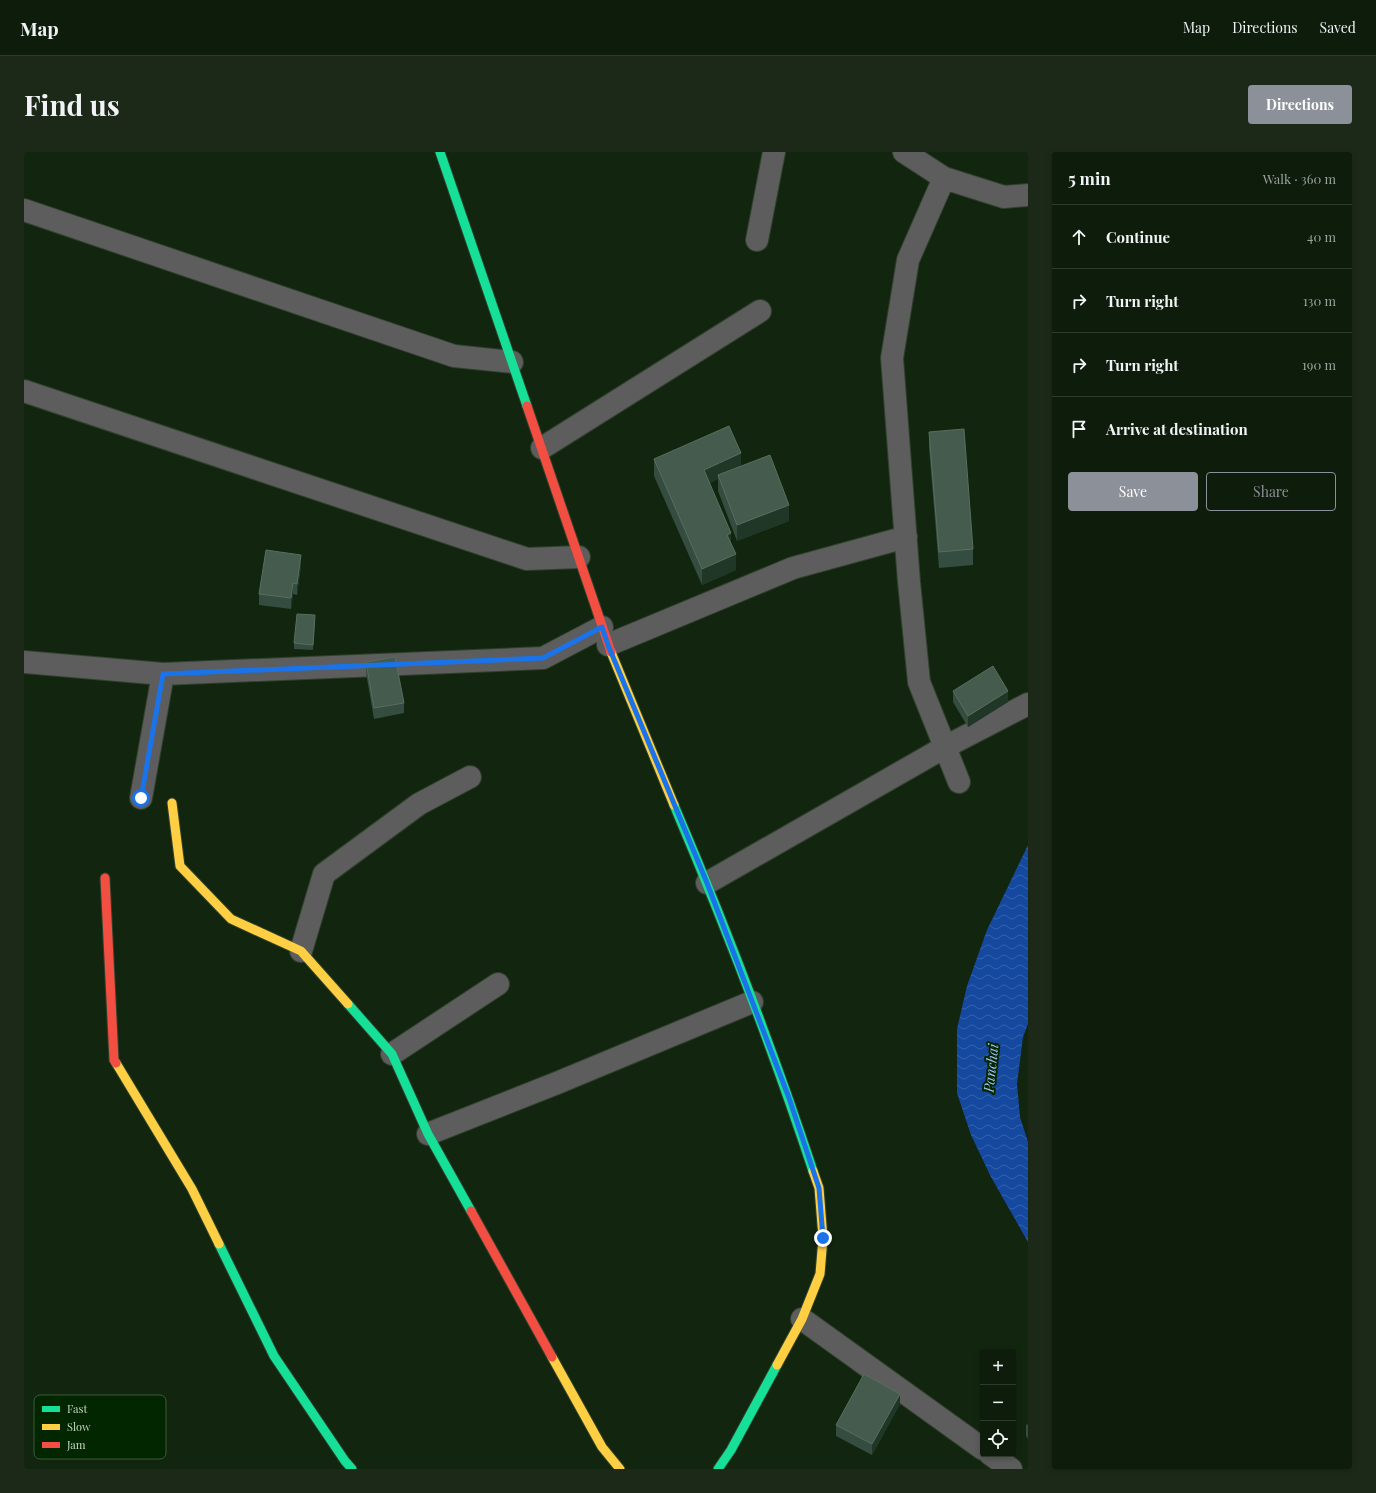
<!DOCTYPE html>
<meta charset="utf-8">
<style>
:root{--surface:#0e1c0b;--page:#1c2919;--text:#f1f3f6;--muted:#9ba19d;--line:#2e3a2c;--accent:#8c9099}
body{margin:0;font-family:"Playfair Display",serif;background:var(--page);color:var(--text)}
.controls{position:absolute;right:12px;bottom:12px;display:grid;overflow:hidden;border-radius:4px;box-shadow:0 2px 6px #0003}
.controls button{width:36px;height:36px;display:grid;place-items:center;padding:0;border:0;border-bottom:1px solid var(--line);background:var(--surface);color:var(--text);font:20px sans-serif}
.stop{position:absolute;width:12px;height:12px;margin:-9px;border:3px solid #1a73e8;border-radius:50%;background:#fff}
.stop.end{background:#1a73e8;border-color:#fff;box-shadow:0 1px 4px #0008}
.list{margin:0;padding:0;list-style:none}
h2{display:flex;justify-content:space-between;align-items:center;height:52px;margin:0;padding:0 16px;font-size:17px}
h2 small{font-size:13px;font-weight:400;color:var(--muted)}
.list li{display:grid;grid-template-columns:26px 1fr auto;gap:12px;align-items:center;box-sizing:border-box;height:64px;padding:0 16px;border-top:1px solid var(--line)}
.list b{display:block;font-size:15px;white-space:nowrap}
.list em{font-size:13px;font-style:normal;color:var(--muted)}
.actions{display:flex;gap:8px;padding:12px 16px}
.actions a{flex:1;padding:9px 0;border:1px solid var(--accent);border-radius:4px;text-align:center;font-size:14px;color:var(--accent)}
.actions .main{background:var(--accent);color:#fff}
.icon{flex:none;width:22px;height:22px;fill:none;stroke:currentColor;stroke-width:2;stroke-linecap:round;stroke-linejoin:round}
.map{position:relative;flex:none;width:1004px;height:1317px;overflow:hidden;border-radius:4px}
header{display:flex;align-items:center;gap:24px;box-sizing:border-box;height:56px;padding:0 20px;background:var(--surface);border-bottom:1px solid var(--line)}
header strong{font-size:19px}
nav{display:flex;gap:22px;margin-inline-start:auto;font-size:14px}
.intro{display:flex;align-items:center;justify-content:space-between;box-sizing:border-box;height:96px;padding:0 24px}
h1{margin:0;font-size:28px}
.button{padding:10px 18px;border-radius:4px;background:var(--accent);color:#fff;font-size:14px;font-weight:700}
main{display:flex;gap:24px;padding:0 24px}
aside{flex:1;background:var(--surface);border-radius:4px;box-shadow:0 2px 6px #0003}
.map>svg:first-child{display:block}
.water{fill:url(#water-waves)}
.lines{fill:none;stroke-linecap:round;stroke-linejoin:round}
.street-casing{stroke:#30412d;stroke-width:24}
.fast-casing{stroke:#30412d;stroke-width:11}
.slow-casing{stroke:#30412d;stroke-width:11}
.jam-casing{stroke:#30412d;stroke-width:11}
.street{stroke:#5c5d5c;stroke-width:22}
.fast{stroke:#16e098;stroke-width:9}
.slow{stroke:#ffcf43;stroke-width:9}
.jam{stroke:#f24e42;stroke-width:9}
.wall{fill:#354c40}
.shaded-wall{fill:#203626}
.building{fill:#445b4d;stroke:#586e5f}
.route{stroke:#1a73e8;stroke-width:5}
.labels{text-anchor:middle;stroke-width:4;stroke-linejoin:round;paint-order:stroke}
.water-label{font-size:14px;font-style:italic;fill:#a4c2f4;stroke:#022600}
.key{fill:#022600;stroke:#3c5b3a;stroke-width:1}
.key-label{font-size:11px;fill:#c4d8c0}
</style>
<header>
<strong>Map</strong>
<nav><a>Map</a><a>Directions</a><a>Saved</a></nav>
</header>
<div class="intro"><h1>Find us</h1><a class="button">Directions</a></div>
<main>
<div class="map">
<svg width="1004" height="1317" viewBox="0 0 1004 1317">
<defs>
<pattern id="water-waves" width="16" height="10" patternUnits="userSpaceOnUse"><rect width="16" height="10" fill="#15499f"/><path d="M0 5q4-4 8 0t8 0" fill="none" stroke="#3562ab"/></pattern>
</defs>
<rect width="100%" height="100%" fill="#12260f"/>
<path class="water" d="M 1004,693 L 1004,872 L 999,885 L 993,932 L 996,965 L 1004,990 L 1004,1090 L 967,1025 L 947,983 L 933,941 L 933,877 L 943,834 L 963,778 Z"/>
<g class="lines">
<g class="street-casing">
<path id="street" d="M 880,0 L 920,26 L 980,45 L 1004,43
M 920,26 L 884,108 L 868,206 L 885,430 L 895,530 L 935,630
M 0,58 L 430,204 L 488,210
M 733,88 L 750,0
M 0,239 L 503,407 L 555,405
M 518,296 L 736,159
M 584,493 L 769,416 L 882,385
M 0,510 L 139,522 L 519,506 L 578,475
M 117,646 L 139,522
M 683,731 L 921,595 L 1004,552
M 277,799 L 300,722 L 395,652 L 446,625
M 368,902 L 474,832
M 404,982 L 533,931 L 728,850
M 778,1167 L 959,1297
M 966,1302 L 987,1317"/>
</g>
<g class="fast-casing">
<path id="fast" d="M 416,0 L 503,254
M 650,653 C 701,773 748,895 789,1019
M 324,852 L 368,902 L 404,982 L 447,1059
M 195,1092 L 250,1204 L 321,1309 L 328,1317
M 694,1317 L 707,1298 L 753,1213"/>
</g>
<g class="slow-casing">
<path id="slow" d="M 587,500 L 650,653
M 148,651 L 156,714 L 207,767 L 277,799 L 324,852
M 92,911 L 168,1037 L 195,1092
M 528,1205 L 578,1295 L 596,1317
M 753,1213 L 778,1167 L 796,1122 L 799,1086 L 795,1036 L 789,1019"/>
</g>
<g class="jam-casing">
<path id="jam" d="M 503,254 L 587,500
M 81,726 L 90,908 L 92,911
M 447,1059 L 528,1205"/>
</g>
<use href="#street" class="street"/>
<use href="#fast" class="fast"/>
<use href="#slow" class="slow"/>
<use href="#jam" class="jam"/>
</g>
<path class="wall" d="M 905,280 L 949,397 L 949,413 L 915,416 L 905,296 Z
M 630,307 L 717,314 L 765,369 L 713,389 L 694,339 L 694,327 L 685,331 L 712,418 L 678,433 L 630,324 Z
M 277,414 L 273,443 L 269,442 L 267,457 L 235,453 L 235,442 Z
M 291,469 L 289,498 L 270,497 L 270,491 Z
M 342,510 L 380,551 L 380,561 L 350,567 L 342,521 Z
M 929,539 L 984,550 L 944,575 L 929,550 Z
M 876,1252 L 848,1303 L 812,1284 L 812,1273 Z
M 1004,1272 L 1004,1287 L 1002,1284 L 1002,1273 Z"/>
<path class="shaded-wall" d="M 717,301 L 717,317 L 694,323 L 694,327 L 680,334 L 680,318 Z
M 765,353 L 765,369 L 713,389 L 713,373 Z
M 707,381 L 707,397 L 703,383 Z
M 712,402 L 712,418 L 678,433 L 678,417 Z
M 277,403 L 277,414 L 273,443 L 273,432 Z
M 269,431 L 269,442 L 267,457 L 267,446 Z
M 984,539 L 984,550 L 944,575 L 944,564 Z
M 876,1242 L 876,1252 L 848,1303 L 848,1292 Z"/>
<path class="building" d="M 705,274 L 717,301 L 680,318 L 707,381 L 703,383 L 712,402 L 678,417 L 630,307 Z
M 940,277 L 949,397 L 915,400 L 905,280 Z
M 746,303 L 765,353 L 713,373 L 694,323 Z
M 242,398 L 277,403 L 273,432 L 269,431 L 267,446 L 235,442 Z
M 273,462 L 291,463 L 289,493 L 270,491 Z
M 371,505 L 380,551 L 350,556 L 342,510 Z
M 969,514 L 984,539 L 944,564 L 929,539 Z
M 840,1222 L 876,1242 L 848,1292 L 812,1273 Z"/>
<g class="lines">
<path class="route" d="M 117,646 L 139,522 L 519,506 L 578,475 L 584,493 L 683,731 L 765,946 L 795,1036 L 799,1086"/>
</g>
<g class="labels">
<g class="water-label">
<text transform="translate(967 916) rotate(-84)" y="5">Panchai</text>
</g>
</g>
<rect x="10" y="1243" width="132" height="64" rx="6" class="key"/>
<rect x="18" y="1254" width="18" height="6" fill="#16e098"/>
<rect x="18" y="1272" width="18" height="6" fill="#ffcf43"/>
<rect x="18" y="1290" width="18" height="6" fill="#f24e42"/>
<g class="key-label">
<text x="43" y="1261">Fast</text>
<text x="43" y="1279">Slow</text>
<text x="43" y="1297">Jam</text>
</g>
</svg>
<div class="controls">
<button>+</button>
<button>−</button>
<button><svg class="icon" aria-label="locate" viewBox="0 0 24 24"><circle cx="12" cy="12" r="6"/><path d="M12 2v4M12 18v4M2 12h4M18 12h4"/></svg></button>
</div>
<div class="stop" style="left:117px;top:646px"></div>
<div class="stop end" style="left:799px;top:1086px"></div>
</div>
<aside>
<h2>5 min<small>Walk · 360 m</small></h2>
<ul class="list">
<li><svg class="icon" aria-label="ahead" viewBox="0 0 24 24"><path d="M12 20V5M6 11l6-6 6 6"/></svg><div><b>Continue</b></div><em>40 m</em></li>
<li><svg class="icon" aria-label="right" viewBox="0 0 24 24"><path d="M7 20v-9h11M14 6l5 5-5 5"/></svg><div><b>Turn right</b></div><em>130 m</em></li>
<li><svg class="icon" aria-label="right" viewBox="0 0 24 24"><path d="M7 20v-9h11M14 6l5 5-5 5"/></svg><div><b>Turn right</b></div><em>190 m</em></li>
<li><svg class="icon" aria-label="arrive" viewBox="0 0 24 24"><path d="M6 21V4h12l-3 4 3 4H6"/></svg><div><b>Arrive at destination</b></div></li>
</ul>
<div class="actions"><a class="main">Save</a><a>Share</a></div>
</aside>
</main>
